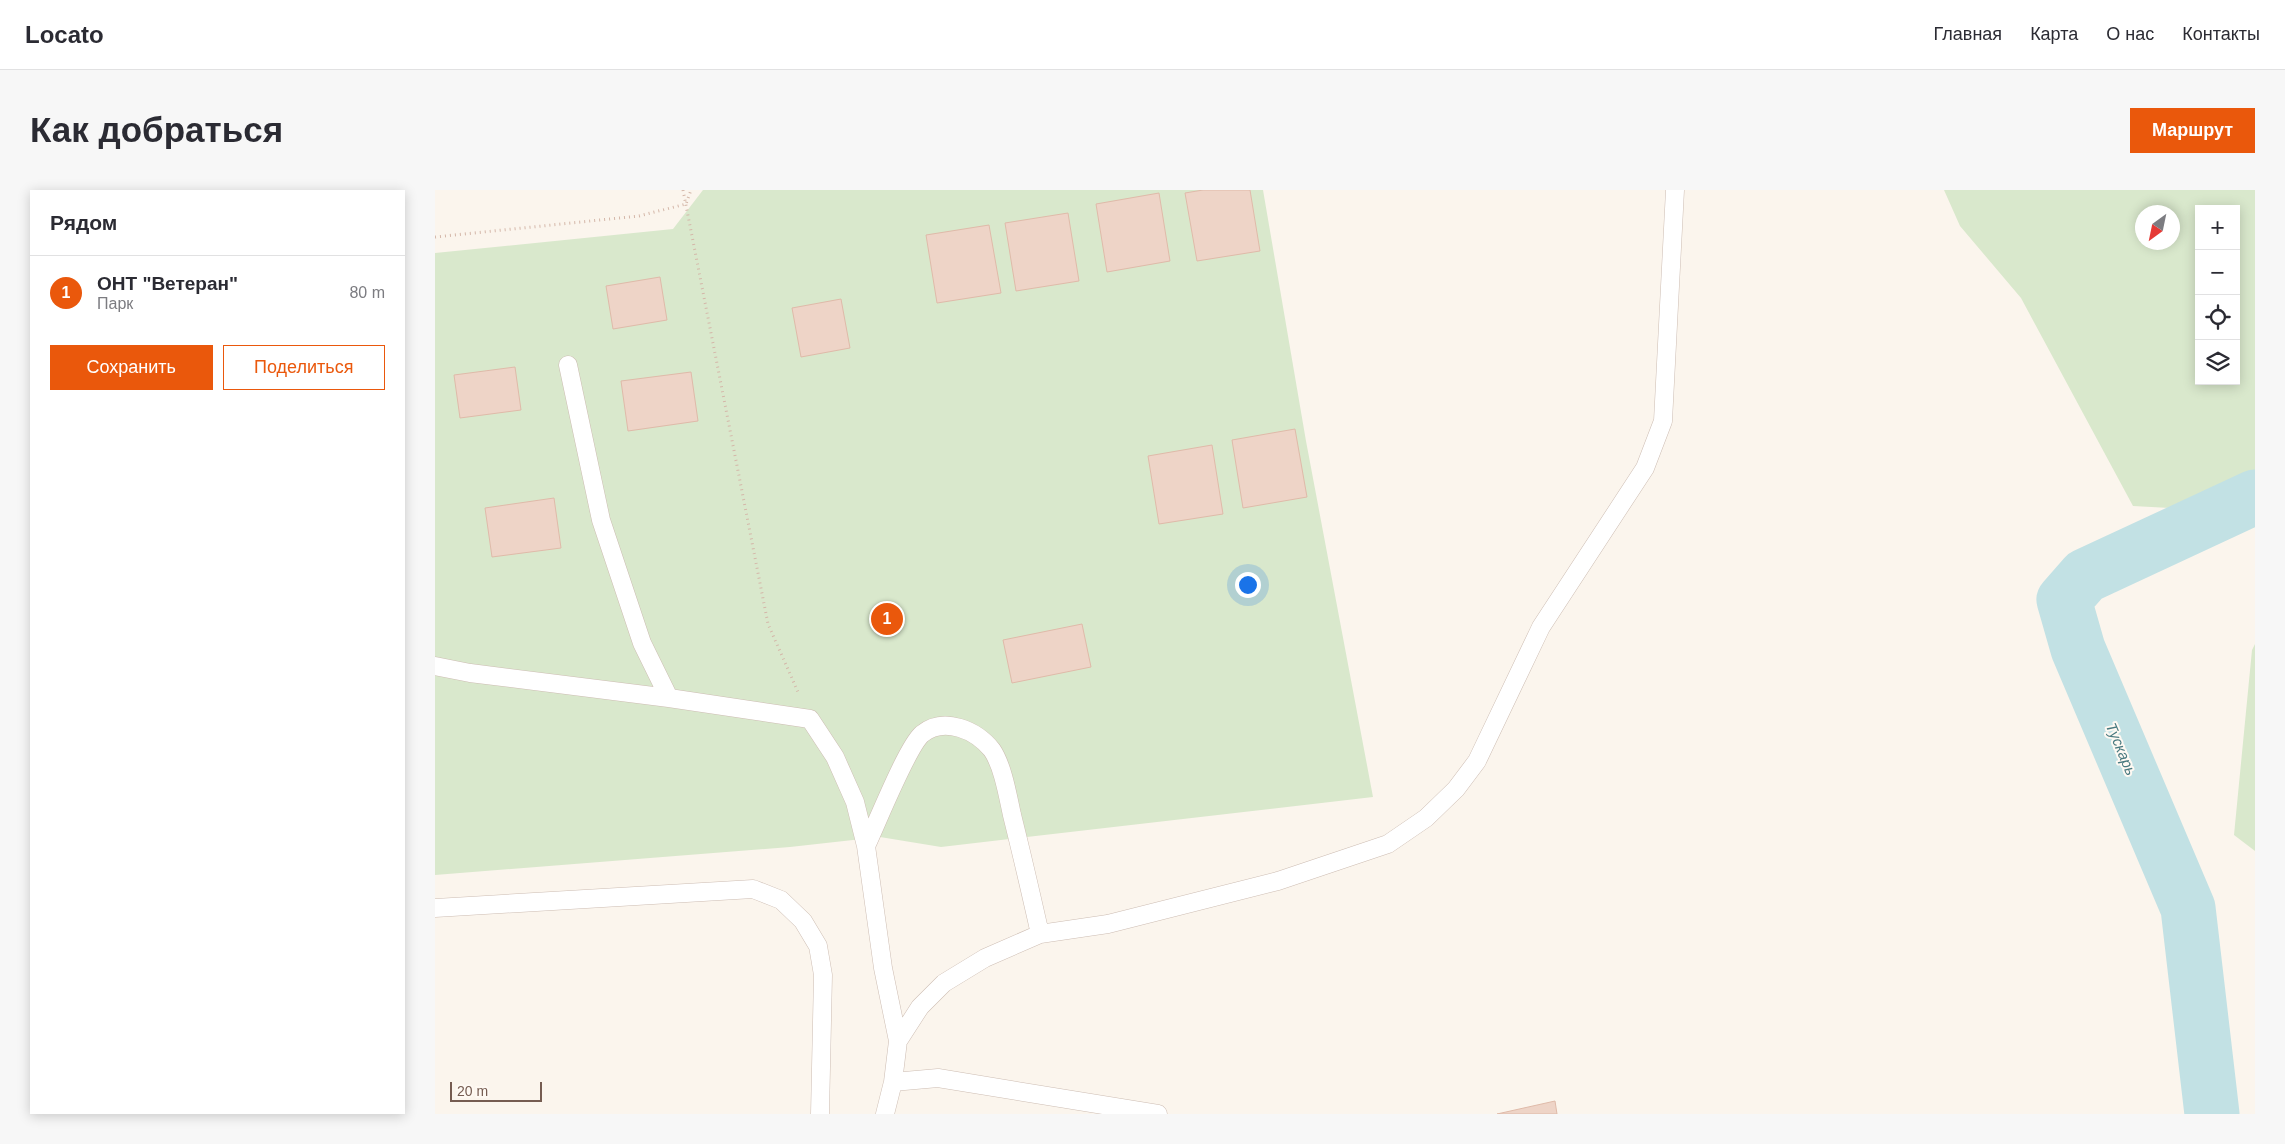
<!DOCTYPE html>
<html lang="ru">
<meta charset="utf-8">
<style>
:root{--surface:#fff;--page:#f7f7f7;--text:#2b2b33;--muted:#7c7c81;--line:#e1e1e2;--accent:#ea580c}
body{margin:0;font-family:Arial,sans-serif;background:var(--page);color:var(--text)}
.controls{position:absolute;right:15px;top:15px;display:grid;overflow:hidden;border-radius:0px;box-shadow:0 2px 12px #0003}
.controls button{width:45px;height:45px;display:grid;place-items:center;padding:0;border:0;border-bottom:1px solid var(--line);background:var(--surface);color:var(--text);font:25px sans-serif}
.compass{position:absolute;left:1700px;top:15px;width:45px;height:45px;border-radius:50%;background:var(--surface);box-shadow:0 2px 12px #0003;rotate:213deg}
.scale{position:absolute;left:15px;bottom:12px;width:92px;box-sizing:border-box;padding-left:5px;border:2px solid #755c51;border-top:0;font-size:14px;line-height:18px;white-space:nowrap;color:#755c51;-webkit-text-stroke:4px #fef9f3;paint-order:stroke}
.you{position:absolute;left:812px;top:394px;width:18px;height:18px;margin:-12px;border:4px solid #fff;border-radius:50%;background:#1a73e8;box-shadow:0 0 0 8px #1a73e833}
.badge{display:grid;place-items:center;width:32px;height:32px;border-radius:50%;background:var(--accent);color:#fff;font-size:16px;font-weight:700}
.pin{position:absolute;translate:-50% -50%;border:2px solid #fff;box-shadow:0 1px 5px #0006}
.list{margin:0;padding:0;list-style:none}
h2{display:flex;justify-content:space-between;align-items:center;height:65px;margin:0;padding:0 20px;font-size:21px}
h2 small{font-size:16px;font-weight:400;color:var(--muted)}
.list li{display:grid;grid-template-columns:32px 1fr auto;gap:15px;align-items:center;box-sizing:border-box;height:75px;padding:0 20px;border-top:1px solid var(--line)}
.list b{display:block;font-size:19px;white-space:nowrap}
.list p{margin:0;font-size:16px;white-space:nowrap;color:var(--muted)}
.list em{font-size:16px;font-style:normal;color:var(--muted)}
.actions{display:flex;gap:10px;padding:15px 20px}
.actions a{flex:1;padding:11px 0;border:1px solid var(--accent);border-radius:0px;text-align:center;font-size:18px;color:var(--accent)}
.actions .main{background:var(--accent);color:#fff}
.icon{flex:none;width:28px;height:28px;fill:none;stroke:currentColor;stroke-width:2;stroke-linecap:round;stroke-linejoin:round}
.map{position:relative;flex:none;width:1820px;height:924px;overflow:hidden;border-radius:0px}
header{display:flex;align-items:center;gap:30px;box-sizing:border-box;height:70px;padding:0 25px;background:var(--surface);border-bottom:1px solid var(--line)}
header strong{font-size:24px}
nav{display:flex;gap:28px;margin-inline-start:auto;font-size:18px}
.intro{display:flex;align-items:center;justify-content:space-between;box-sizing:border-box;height:120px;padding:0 30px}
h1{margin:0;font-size:35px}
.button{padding:12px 22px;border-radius:0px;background:var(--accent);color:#fff;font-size:18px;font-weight:700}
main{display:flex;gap:30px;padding:0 30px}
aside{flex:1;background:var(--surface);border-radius:0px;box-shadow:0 2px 12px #0003}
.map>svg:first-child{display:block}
.green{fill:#d9e8cc;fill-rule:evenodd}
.water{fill:#c2e1e4;stroke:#a9d0d4}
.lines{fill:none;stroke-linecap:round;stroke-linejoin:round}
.river{stroke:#c2e1e4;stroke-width:55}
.building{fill:#eed4c7;stroke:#dfbaa9}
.service-casing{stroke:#cdbdb3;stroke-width:19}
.path{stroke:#d4b7a9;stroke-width:3;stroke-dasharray:1 4;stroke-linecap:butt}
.service{stroke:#fff;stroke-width:18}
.labels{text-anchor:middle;stroke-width:4;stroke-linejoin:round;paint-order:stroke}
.water-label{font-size:15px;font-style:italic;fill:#49797f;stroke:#fef9f3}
</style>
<header>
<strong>Locato</strong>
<nav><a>Главная</a><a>Карта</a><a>О нас</a><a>Контакты</a></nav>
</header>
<div class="intro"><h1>Как добраться</h1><a class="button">Маршрут</a></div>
<main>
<aside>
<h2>Рядом<small></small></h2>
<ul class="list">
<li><span class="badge">1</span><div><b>ОНТ &quot;Ветеран&quot;</b><p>Парк</p></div><em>80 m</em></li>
</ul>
<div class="actions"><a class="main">Сохранить</a><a>Поделиться</a></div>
</aside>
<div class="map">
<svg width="1820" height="924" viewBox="0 0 1820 924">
<rect width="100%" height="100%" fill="#fbf5ed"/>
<path class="green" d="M 268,0 L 828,0 L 871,251 L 938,607 L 506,657 L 445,647 L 355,657 L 0,685 L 0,63 L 238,39 Z
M 1509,0 L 1820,0 L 1820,294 L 1804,305 L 1753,319 L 1698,316 L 1586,108 L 1525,36 ZM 1764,19 L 1801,19 L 1801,191 L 1764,191 ZM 1708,22 L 1738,22 L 1738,52 L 1708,52 Z
M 1820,454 L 1820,661 L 1799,645 L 1817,460 Z"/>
<path class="water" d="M 1820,294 L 1820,324 L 1804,305 Z"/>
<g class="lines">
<path class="river" d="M 1777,924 L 1753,718 L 1643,459 L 1629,410 L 1650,386 L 1820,307"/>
</g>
<path class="building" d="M 768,0 L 815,0 L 825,61 L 762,71 L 750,3 Z
M 724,3 L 735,71 L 672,82 L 661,14 Z
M 633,23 L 644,91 L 581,101 L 570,33 Z
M 554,35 L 566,103 L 502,113 L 491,45 Z
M 225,87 L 232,130 L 178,139 L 171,96 Z
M 406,109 L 415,158 L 366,167 L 357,118 Z
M 80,177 L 86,220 L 25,228 L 19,185 Z
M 256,182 L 263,231 L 193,241 L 186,191 Z
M 860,239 L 872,307 L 808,318 L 797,250 Z
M 777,255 L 788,324 L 724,334 L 713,266 Z
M 119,308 L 126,358 L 57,367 L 50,318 Z
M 647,434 L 656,477 L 577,493 L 568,450 Z
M 1120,911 L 1122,924 L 1062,924 Z"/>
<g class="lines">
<g class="service-casing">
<path id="service" d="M 133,175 L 166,330 L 207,453 L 234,508
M 0,476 L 35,483 L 234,508 L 375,529 L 400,567 L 420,612 L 431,656 L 448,778 L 463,851 L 458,892 L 450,924
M 431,656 C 442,633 472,557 487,544 C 509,526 541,540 557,560 C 568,576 573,607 577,625 C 587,665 596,704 605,744
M 0,718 L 318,699 L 346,710 L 368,731 L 383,756 L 388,785 L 385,924
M 463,851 L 485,817 L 509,793 L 550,768 L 605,744 L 673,734 L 843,691 L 953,654 L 991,628 L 1021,599 L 1042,571 L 1106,437 L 1210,278 L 1228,231 L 1240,0
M 458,892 L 503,888 L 723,924"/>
</g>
<path class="path" d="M 248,0 L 333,434 L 363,502
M 0,47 L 204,26 L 251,14 L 256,0"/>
<use href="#service" class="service"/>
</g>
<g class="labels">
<g class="water-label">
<text transform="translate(1686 559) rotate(67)" y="5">Тускарь</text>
</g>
</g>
</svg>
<div class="controls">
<button>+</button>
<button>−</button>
<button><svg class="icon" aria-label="locate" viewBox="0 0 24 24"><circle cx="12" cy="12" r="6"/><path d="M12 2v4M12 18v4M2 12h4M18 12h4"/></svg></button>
<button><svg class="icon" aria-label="layers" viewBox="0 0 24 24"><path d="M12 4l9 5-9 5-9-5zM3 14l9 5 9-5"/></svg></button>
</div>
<svg class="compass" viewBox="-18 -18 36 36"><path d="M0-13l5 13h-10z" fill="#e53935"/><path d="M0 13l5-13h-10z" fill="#7c7c81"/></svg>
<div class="scale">20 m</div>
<div class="you"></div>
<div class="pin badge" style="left:452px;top:429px">1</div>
</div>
</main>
